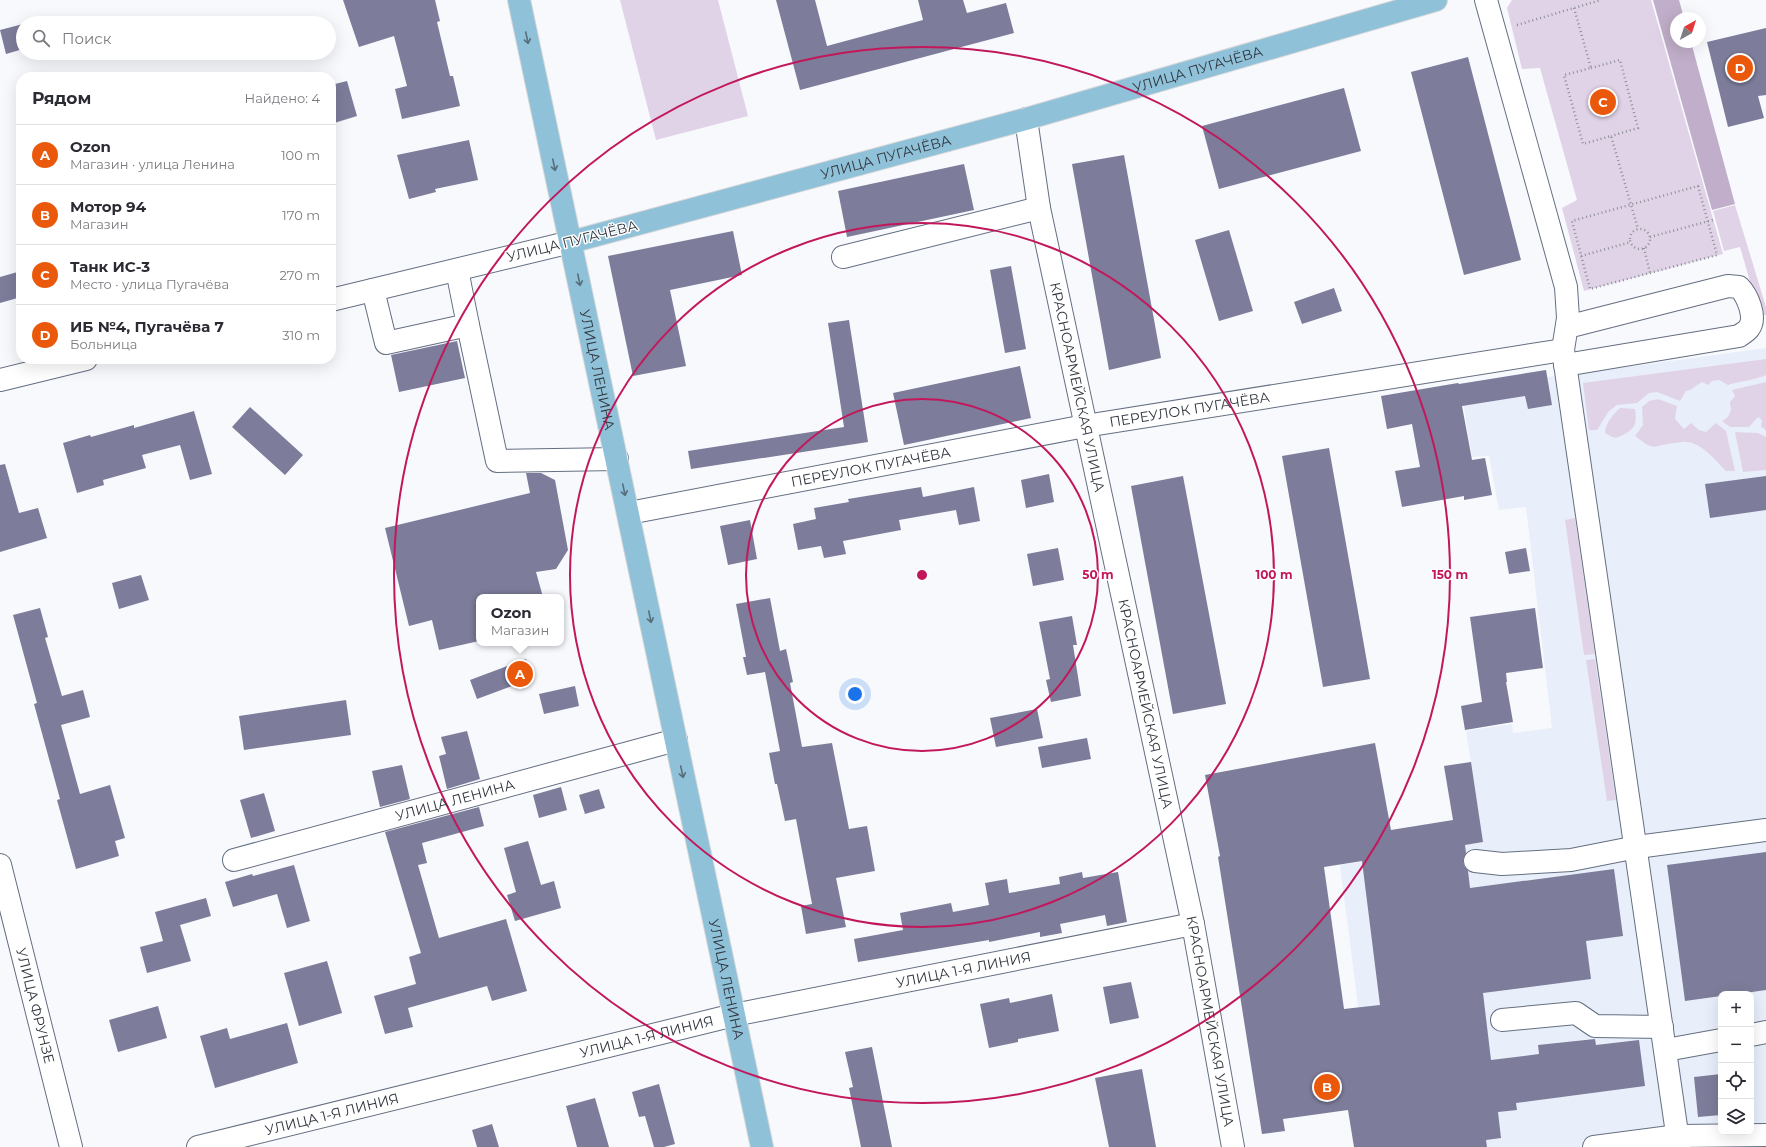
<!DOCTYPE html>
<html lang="ru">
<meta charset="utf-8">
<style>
:root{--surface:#fff;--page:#f7f7f7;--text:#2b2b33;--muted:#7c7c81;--line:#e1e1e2;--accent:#ea580c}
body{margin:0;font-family:Montserrat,sans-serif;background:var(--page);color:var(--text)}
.controls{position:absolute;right:12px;bottom:12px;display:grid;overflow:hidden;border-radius:8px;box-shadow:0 4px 16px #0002}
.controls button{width:36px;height:36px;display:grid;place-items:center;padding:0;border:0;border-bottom:1px solid var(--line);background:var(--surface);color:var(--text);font:20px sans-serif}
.compass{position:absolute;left:1670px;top:12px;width:36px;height:36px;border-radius:50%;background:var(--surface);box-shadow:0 4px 16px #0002;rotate:39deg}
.you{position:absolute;left:855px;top:694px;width:14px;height:14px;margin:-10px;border:3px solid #fff;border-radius:50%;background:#1a73e8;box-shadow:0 0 0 6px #1a73e833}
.badge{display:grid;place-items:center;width:26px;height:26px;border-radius:50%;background:var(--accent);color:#fff;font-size:13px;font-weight:700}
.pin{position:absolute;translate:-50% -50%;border:2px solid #fff;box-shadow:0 1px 4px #0006}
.popup{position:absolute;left:476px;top:594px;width:88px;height:52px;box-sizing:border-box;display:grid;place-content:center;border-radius:8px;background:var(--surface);filter:drop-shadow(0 1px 3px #0005);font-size:13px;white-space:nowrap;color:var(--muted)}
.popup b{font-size:15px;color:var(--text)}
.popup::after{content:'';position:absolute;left:50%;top:100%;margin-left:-8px;border:8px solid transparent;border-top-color:var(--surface)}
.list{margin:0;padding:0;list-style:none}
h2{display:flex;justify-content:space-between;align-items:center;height:52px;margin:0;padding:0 16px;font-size:17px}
h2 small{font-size:13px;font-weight:400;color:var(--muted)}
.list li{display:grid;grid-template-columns:26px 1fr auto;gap:12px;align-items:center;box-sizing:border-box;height:60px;padding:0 16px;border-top:1px solid var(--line)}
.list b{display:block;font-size:15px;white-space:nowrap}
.list p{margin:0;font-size:13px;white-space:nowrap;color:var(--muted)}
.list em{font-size:13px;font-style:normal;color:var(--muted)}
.icon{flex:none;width:22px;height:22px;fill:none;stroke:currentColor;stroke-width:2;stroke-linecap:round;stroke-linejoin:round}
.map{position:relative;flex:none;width:1766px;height:1147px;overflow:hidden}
.search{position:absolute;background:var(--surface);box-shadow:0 4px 16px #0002;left:16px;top:16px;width:320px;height:44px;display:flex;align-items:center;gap:10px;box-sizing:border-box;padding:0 14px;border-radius:22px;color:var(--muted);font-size:15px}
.panel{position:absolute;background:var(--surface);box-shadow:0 4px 16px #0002;left:16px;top:72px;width:320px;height:292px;border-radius:16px}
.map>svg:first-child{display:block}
.built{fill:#e8effa;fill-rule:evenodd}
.green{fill:#e1d3e7}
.forest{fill:#c1aeca}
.building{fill:#7d7c9a;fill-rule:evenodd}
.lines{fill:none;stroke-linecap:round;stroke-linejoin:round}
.minor-casing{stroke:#646f81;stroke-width:24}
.major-casing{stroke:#d6d7d8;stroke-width:24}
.path{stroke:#8c9096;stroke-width:2.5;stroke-dasharray:1 3;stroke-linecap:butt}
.minor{stroke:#fff;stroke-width:22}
.major{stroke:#8fc1d9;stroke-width:22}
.oneway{stroke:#576e7c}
.ring{fill:none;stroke:#c2185b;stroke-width:2}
.labels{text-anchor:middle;stroke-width:3;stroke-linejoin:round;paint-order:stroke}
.street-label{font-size:14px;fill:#31363e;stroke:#fff}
.centre{fill:#c2185b;stroke:#fff;stroke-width:2}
.ring-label{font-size:12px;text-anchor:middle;font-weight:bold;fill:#c2185b;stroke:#fff;stroke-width:3;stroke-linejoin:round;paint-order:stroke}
</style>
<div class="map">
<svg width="1766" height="1147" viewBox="0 0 1766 1147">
<rect width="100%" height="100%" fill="#f7f9fd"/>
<path class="built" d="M 1766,348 L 1766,1147 L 1376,1147 L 1340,865 L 1483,842 L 1466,731 L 1512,724 L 1513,733 L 1552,728 L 1526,507 L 1499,510 L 1489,456 L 1472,457 L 1460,384 L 1546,370 L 1547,377 L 1568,375 ZM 1721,994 L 1751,994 L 1751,1132 L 1721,1132 Z"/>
<path class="green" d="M 620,0 L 718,0 L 748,116 L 656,140 Z
M 1512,0 L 1651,0 L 1723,254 L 1584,291 L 1562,208 L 1577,200 L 1540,68 L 1522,69 L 1507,8 Z
M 1735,205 L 1766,307 L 1766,315 L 1760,316 L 1740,247 L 1724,251 L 1713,211 Z
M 1766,359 L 1766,375 C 1758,379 1738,382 1728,385 L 1719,380 L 1712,381 L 1708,385 L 1702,382 L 1690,390 L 1686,391 L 1680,401 L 1657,392 L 1649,393 L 1637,403 L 1617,405 L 1609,411 L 1597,430 L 1589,430 L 1583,383 Z
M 1766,382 L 1766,430 L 1761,427 L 1762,420 L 1758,417 L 1749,427 L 1730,427 L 1722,421 L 1728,417 L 1731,410 L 1730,402 L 1735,396 L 1732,390 Z
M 1658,399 L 1677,406 L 1675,419 L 1684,429 L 1691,423 L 1699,430 L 1706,432 L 1716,423 L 1726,431 L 1735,471 L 1726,471 C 1715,460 1703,444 1687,442 C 1682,441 1679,443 1674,443 C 1651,446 1656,452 1635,436 L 1643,425 L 1642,407 L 1649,401 Z
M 1620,408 L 1635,409 C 1637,421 1636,428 1625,434 C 1615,439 1615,439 1605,433 C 1605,424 1613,414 1620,408 Z
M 1735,432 L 1758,433 L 1766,437 L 1766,470 L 1743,472 Z
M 1575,518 L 1595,654 L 1584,655 L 1565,520 Z
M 1595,659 L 1616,800 L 1607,801 L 1586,660 Z"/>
<path class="forest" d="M 1653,0 L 1679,0 L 1684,18 L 1676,18 L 1676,42 L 1691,42 L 1735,204 L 1712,210 Z"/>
<path class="building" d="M 343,0 L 435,0 L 440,21 L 437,22 L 450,76 L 453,76 L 460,106 L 402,119 L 395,89 L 407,86 L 394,36 L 359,47 Z
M 776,0 L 815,0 L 827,46 L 923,20 L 918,0 L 963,0 L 967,13 L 1006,3 L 1014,33 L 800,90 Z
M 23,24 L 23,49 L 6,54 L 0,30 Z
M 1766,28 L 1766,95 L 1758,96 L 1764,118 L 1728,127 L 1707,42 Z
M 1468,57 L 1521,260 L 1464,275 L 1411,72 Z
M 347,81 L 357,116 L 331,124 L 331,85 Z
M 1344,88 L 1361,151 L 1219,189 L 1202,126 Z
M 469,140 L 478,180 L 435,189 L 436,192 L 409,199 L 397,155 Z
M 1124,155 L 1161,358 L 1109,370 L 1072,164 Z
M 964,164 L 974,210 L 847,237 L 838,191 Z
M 1229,230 L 1253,311 L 1219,321 L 1195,240 Z
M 733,231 L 742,275 L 670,290 L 686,366 L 633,376 L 608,256 Z
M 1011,266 L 1026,349 L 1005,353 L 990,270 Z
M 21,271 L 21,297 L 0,303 L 0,277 Z
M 1334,288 L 1342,311 L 1302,324 L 1294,302 Z
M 849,320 L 868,442 L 691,469 L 688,451 L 844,427 L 828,323 Z
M 457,341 L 465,378 L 399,392 L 391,355 Z
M 1020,366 L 1031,418 L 904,445 L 893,393 Z
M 1546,370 L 1552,405 L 1528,409 L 1525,396 L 1462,406 L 1472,460 L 1485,458 L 1492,495 L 1464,500 L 1464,496 L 1402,507 L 1395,471 L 1420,467 L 1412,424 L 1387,429 L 1381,396 L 1458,383 L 1459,384 Z
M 250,407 L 303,455 L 285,475 L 232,427 Z
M 194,411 L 212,474 L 190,480 L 180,445 L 142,455 L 146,468 L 103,480 L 104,485 L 77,493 L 63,443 L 90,435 L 91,437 L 134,425 L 134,428 Z
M 1329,448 L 1370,679 L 1323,687 L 1282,456 Z
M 5,464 L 19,513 L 38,508 L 47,538 L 0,552 L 0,465 Z
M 526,473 L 541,473 L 555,480 L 568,550 L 556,569 L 536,572 L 543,597 L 479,597 L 479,641 L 439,650 L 432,620 L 409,626 L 385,528 L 530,493 Z
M 1049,474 L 1054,502 L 1026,508 L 1021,480 Z
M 1183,476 L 1226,704 L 1173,714 L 1131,486 Z
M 1766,476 L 1766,510 L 1710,518 L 1705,484 Z
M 921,487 L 923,497 L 974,487 L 980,521 L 959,525 L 956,510 L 899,520 L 901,530 L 843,541 L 846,554 L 824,558 L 821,546 L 798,550 L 793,524 L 816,519 L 814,508 L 849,502 L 848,499 Z
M 750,520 L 757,559 L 728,565 L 720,526 Z
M 1058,548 L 1064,580 L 1033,586 L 1027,554 Z
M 1526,548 L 1530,571 L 1509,574 L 1505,552 Z
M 141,575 L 149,600 L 119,609 L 112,583 Z
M 770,598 L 780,651 L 786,649 L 793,682 L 790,683 L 802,747 L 832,743 L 849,829 L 867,826 L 875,871 L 836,878 L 846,927 L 806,934 L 801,906 L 812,904 L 796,819 L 785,821 L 777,784 L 775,784 L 769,753 L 780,751 L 765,672 L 747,675 L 743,657 L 746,657 L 736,604 Z
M 40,608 L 48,637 L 45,638 L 62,696 L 83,690 L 90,717 L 61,725 L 80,794 L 110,785 L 125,838 L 115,841 L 119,856 L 76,869 L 57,800 L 60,799 L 34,704 L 37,703 L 13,615 Z
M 1535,608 L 1543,668 L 1506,673 L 1507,682 L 1506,682 L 1513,722 L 1465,730 L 1461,706 L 1482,702 L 1470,617 Z
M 1072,616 L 1077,645 L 1073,645 L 1081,696 L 1051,702 L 1046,680 L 1050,679 L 1039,622 Z
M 526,659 L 533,678 L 477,699 L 470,680 Z
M 575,686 L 579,706 L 544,714 L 539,694 Z
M 346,700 L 351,735 L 244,750 L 239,716 Z
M 1037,709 L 1043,738 L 996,747 L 990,718 Z
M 467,731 L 480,779 L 447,789 L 439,756 L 446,754 L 441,737 Z
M 1087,738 L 1091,759 L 1042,768 L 1038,747 Z
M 1375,743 L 1391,830 L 1453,820 L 1444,766 L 1471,762 L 1483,842 L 1465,845 L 1466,853 L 1463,860 L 1464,866 L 1468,871 L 1470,888 L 1614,869 L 1623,936 L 1586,941 L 1591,979 L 1483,993 L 1491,1060 L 1539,1054 L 1538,1045 L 1595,1039 L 1596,1045 L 1639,1040 L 1645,1086 L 1516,1103 L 1517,1110 L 1498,1112 L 1501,1138 L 1486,1140 L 1487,1147 L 1354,1147 L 1348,1110 L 1283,1119 L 1285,1131 L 1262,1134 L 1218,857 L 1220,856 L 1205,775 ZM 1362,861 L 1380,1005 L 1344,1009 L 1324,867 Z
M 402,765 L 410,799 L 380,807 L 372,771 Z
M 561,787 L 567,810 L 539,818 L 533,795 Z
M 599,789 L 605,808 L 585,814 L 579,795 Z
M 264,793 L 275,831 L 251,838 L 240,800 Z
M 479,807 L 484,826 L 422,843 L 427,863 L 418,865 L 439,938 L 506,919 L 527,991 L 492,1001 L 487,986 L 408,1008 L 413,1027 L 385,1034 L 374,996 L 416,984 L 409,957 L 421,953 L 385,832 Z
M 528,841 L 541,885 L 554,881 L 561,908 L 515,921 L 507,895 L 516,892 L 504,848 Z
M 1766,852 L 1766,990 L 1738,994 L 1721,994 L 1721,996 L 1685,1001 L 1667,865 Z
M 294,865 L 310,921 L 287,928 L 277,894 L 233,907 L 225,882 L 252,874 L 253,876 Z
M 1082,872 L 1083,878 L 1118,872 L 1127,922 L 1107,926 L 1105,915 L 1060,924 L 1062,933 L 1040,937 L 1040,932 L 989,942 L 989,940 L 858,962 L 854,939 L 903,930 L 900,913 L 951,903 L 953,912 L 989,905 L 985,883 L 1007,879 L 1009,893 L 1060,884 L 1059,877 Z
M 206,898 L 211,916 L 180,925 L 191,961 L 147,973 L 140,947 L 163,941 L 155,912 Z
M 327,961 L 342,1013 L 299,1026 L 284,973 Z
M 1131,982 L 1139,1018 L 1110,1024 L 1103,987 Z
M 1052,994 L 1059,1031 L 1018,1039 L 1018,1042 L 989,1048 L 980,1004 L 1009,998 L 1010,1003 Z
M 158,1006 L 167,1038 L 118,1052 L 109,1020 Z
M 287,1023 L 298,1063 L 215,1088 L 200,1036 L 227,1028 L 230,1039 Z
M 872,1047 L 892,1147 L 861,1147 L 849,1088 L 853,1087 L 845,1052 Z
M 1142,1069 L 1156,1147 L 1109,1147 L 1095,1078 Z
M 1721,1074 L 1721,1115 L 1698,1117 L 1694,1077 Z
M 659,1084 L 675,1144 L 664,1147 L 654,1147 L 645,1116 L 639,1117 L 632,1092 Z
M 595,1098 L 609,1147 L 577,1147 L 566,1106 Z
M 492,1124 L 499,1147 L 477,1147 L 472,1130 Z"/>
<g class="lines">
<g class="minor-casing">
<g id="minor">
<path d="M 1486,0 L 1566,287 L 1568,318 L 1563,350 L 1679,1147"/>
<path id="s1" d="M 1026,119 L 1039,208 L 1193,924 L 1233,1147"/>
<path d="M 843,257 L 1039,208"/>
<path d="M 373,290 L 386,343 L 468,325 L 457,270"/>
<path d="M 331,300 L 571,242"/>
<path d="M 468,325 L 497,461 L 617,459"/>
<path d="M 1565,365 L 1739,336 C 1742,334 1747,331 1749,328 C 1757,317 1747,295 1739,287 L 1728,286 L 1567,327"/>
<path d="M 0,380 L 86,359"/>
<path id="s2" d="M 629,513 L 1085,426 L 1563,350"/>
<path id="s3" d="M 234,860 L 676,740"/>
<path d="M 1475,861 L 1502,864 L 1571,860 L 1637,847 L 1766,830"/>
<path id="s4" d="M 0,865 L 71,1147"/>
<path d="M 1502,1020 L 1576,1013 L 1595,1026 L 1662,1027"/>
<path d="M 1751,1035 L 1766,1032"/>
<path d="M 1666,1050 L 1721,1040"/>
<path id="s5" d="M 198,1147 L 734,1015 L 1193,924"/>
<path d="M 1594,1147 L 1678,1136 L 1766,1135"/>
</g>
</g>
<g class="major-casing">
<g id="major">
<path id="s6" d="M 519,0 L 762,1147"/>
<path id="s7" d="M 571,242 L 1026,119 L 1436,0"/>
</g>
</g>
<path class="path" d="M 1574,8 L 1591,68 L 1564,75 L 1583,144 L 1611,136 L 1638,229
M 1517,25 L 1601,0
M 1591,68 L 1620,60 L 1638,128 L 1611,136
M 1698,186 L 1717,255 L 1590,289 L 1572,221 Z
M1630 239a10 10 0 1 1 20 0a10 10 0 1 1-20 0Z
M 1650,237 L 1713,220
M 1644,248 L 1650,273
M 1581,256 L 1631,242"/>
<use href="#minor" class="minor"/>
<use href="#major" class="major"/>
</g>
<defs><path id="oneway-shaft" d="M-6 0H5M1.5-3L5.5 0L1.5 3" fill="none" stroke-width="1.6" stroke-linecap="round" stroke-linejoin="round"/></defs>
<g class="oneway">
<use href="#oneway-shaft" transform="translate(527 38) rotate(78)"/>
<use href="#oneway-shaft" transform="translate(554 165) rotate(78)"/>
<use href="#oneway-shaft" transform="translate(579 280) rotate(78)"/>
<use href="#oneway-shaft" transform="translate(624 490) rotate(78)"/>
<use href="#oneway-shaft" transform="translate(650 617) rotate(78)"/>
<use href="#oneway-shaft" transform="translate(682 772) rotate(78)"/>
</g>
<g class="ring">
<circle cx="922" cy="575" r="176"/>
<circle cx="922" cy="575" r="352"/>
<circle cx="922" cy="575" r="528"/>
</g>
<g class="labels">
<g class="street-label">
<text dy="5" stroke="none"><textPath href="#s7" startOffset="650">УЛИЦА ПУГАЧЁВА</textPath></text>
<text dy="5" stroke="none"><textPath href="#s7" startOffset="326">УЛИЦА ПУГАЧЁВА</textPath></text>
<text transform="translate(572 241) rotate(-14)" y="5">УЛИЦА ПУГАЧЁВА</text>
<text dy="5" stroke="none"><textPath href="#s6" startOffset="378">УЛИЦА ЛЕНИНА</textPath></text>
<text dy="5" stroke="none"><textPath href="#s1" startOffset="273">КРАСНОАРМЕЙСКАЯ УЛИЦА</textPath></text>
<text dy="5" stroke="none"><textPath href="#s2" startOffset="570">ПЕРЕУЛОК ПУГАЧЁВА</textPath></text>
<text dy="5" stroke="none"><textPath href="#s2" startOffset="246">ПЕРЕУЛОК ПУГАЧЁВА</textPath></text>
<text dy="5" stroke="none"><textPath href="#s1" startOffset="597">КРАСНОАРМЕЙСКАЯ УЛИЦА</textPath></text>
<text dy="5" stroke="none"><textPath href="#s3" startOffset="229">УЛИЦА ЛЕНИНА</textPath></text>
<text dy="5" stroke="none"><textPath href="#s5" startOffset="786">УЛИЦА 1-Я ЛИНИЯ</textPath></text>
<text dy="5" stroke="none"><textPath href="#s6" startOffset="1001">УЛИЦА ЛЕНИНА</textPath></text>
<text dy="5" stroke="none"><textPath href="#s4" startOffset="145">УЛИЦА ФРУНЗЕ</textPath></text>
<text dy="5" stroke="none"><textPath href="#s1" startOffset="921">КРАСНОАРМЕЙСКАЯ УЛИЦА</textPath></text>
<text dy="5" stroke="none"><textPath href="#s5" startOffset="462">УЛИЦА 1-Я ЛИНИЯ</textPath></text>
<text dy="5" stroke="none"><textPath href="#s5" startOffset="138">УЛИЦА 1-Я ЛИНИЯ</textPath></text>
</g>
</g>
<circle cx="922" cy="575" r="6" class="centre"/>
<g class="ring-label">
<text x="1098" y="579">50 m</text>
<text x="1274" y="579">100 m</text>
<text x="1450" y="579">150 m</text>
</g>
</svg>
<div class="controls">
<button>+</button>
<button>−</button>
<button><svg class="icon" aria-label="locate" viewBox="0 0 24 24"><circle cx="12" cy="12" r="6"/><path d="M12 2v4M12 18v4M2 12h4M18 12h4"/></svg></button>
<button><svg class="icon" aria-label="layers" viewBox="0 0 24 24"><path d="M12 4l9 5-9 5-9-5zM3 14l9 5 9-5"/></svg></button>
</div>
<svg class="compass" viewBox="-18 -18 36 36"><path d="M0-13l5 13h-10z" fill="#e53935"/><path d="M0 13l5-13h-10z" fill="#7c7c81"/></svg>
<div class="you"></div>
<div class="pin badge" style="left:520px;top:674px">A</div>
<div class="popup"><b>Ozon</b>Магазин</div>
<div class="pin badge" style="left:1327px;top:1087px">B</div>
<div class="pin badge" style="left:1603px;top:102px">C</div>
<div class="pin badge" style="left:1740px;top:68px">D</div>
<div class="search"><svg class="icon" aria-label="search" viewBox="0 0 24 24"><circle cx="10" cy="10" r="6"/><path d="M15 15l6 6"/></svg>Поиск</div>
<section class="panel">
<h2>Рядом<small>Найдено: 4</small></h2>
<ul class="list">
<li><span class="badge">A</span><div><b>Ozon</b><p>Магазин · улица Ленина</p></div><em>100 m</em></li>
<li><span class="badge">B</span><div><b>Мотор 94</b><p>Магазин</p></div><em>170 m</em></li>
<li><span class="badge">C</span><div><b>Танк ИС-3</b><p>Место · улица Пугачёва</p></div><em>270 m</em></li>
<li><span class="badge">D</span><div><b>ИБ №4, Пугачёва 7</b><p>Больница</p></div><em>310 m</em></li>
</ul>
</section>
</div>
